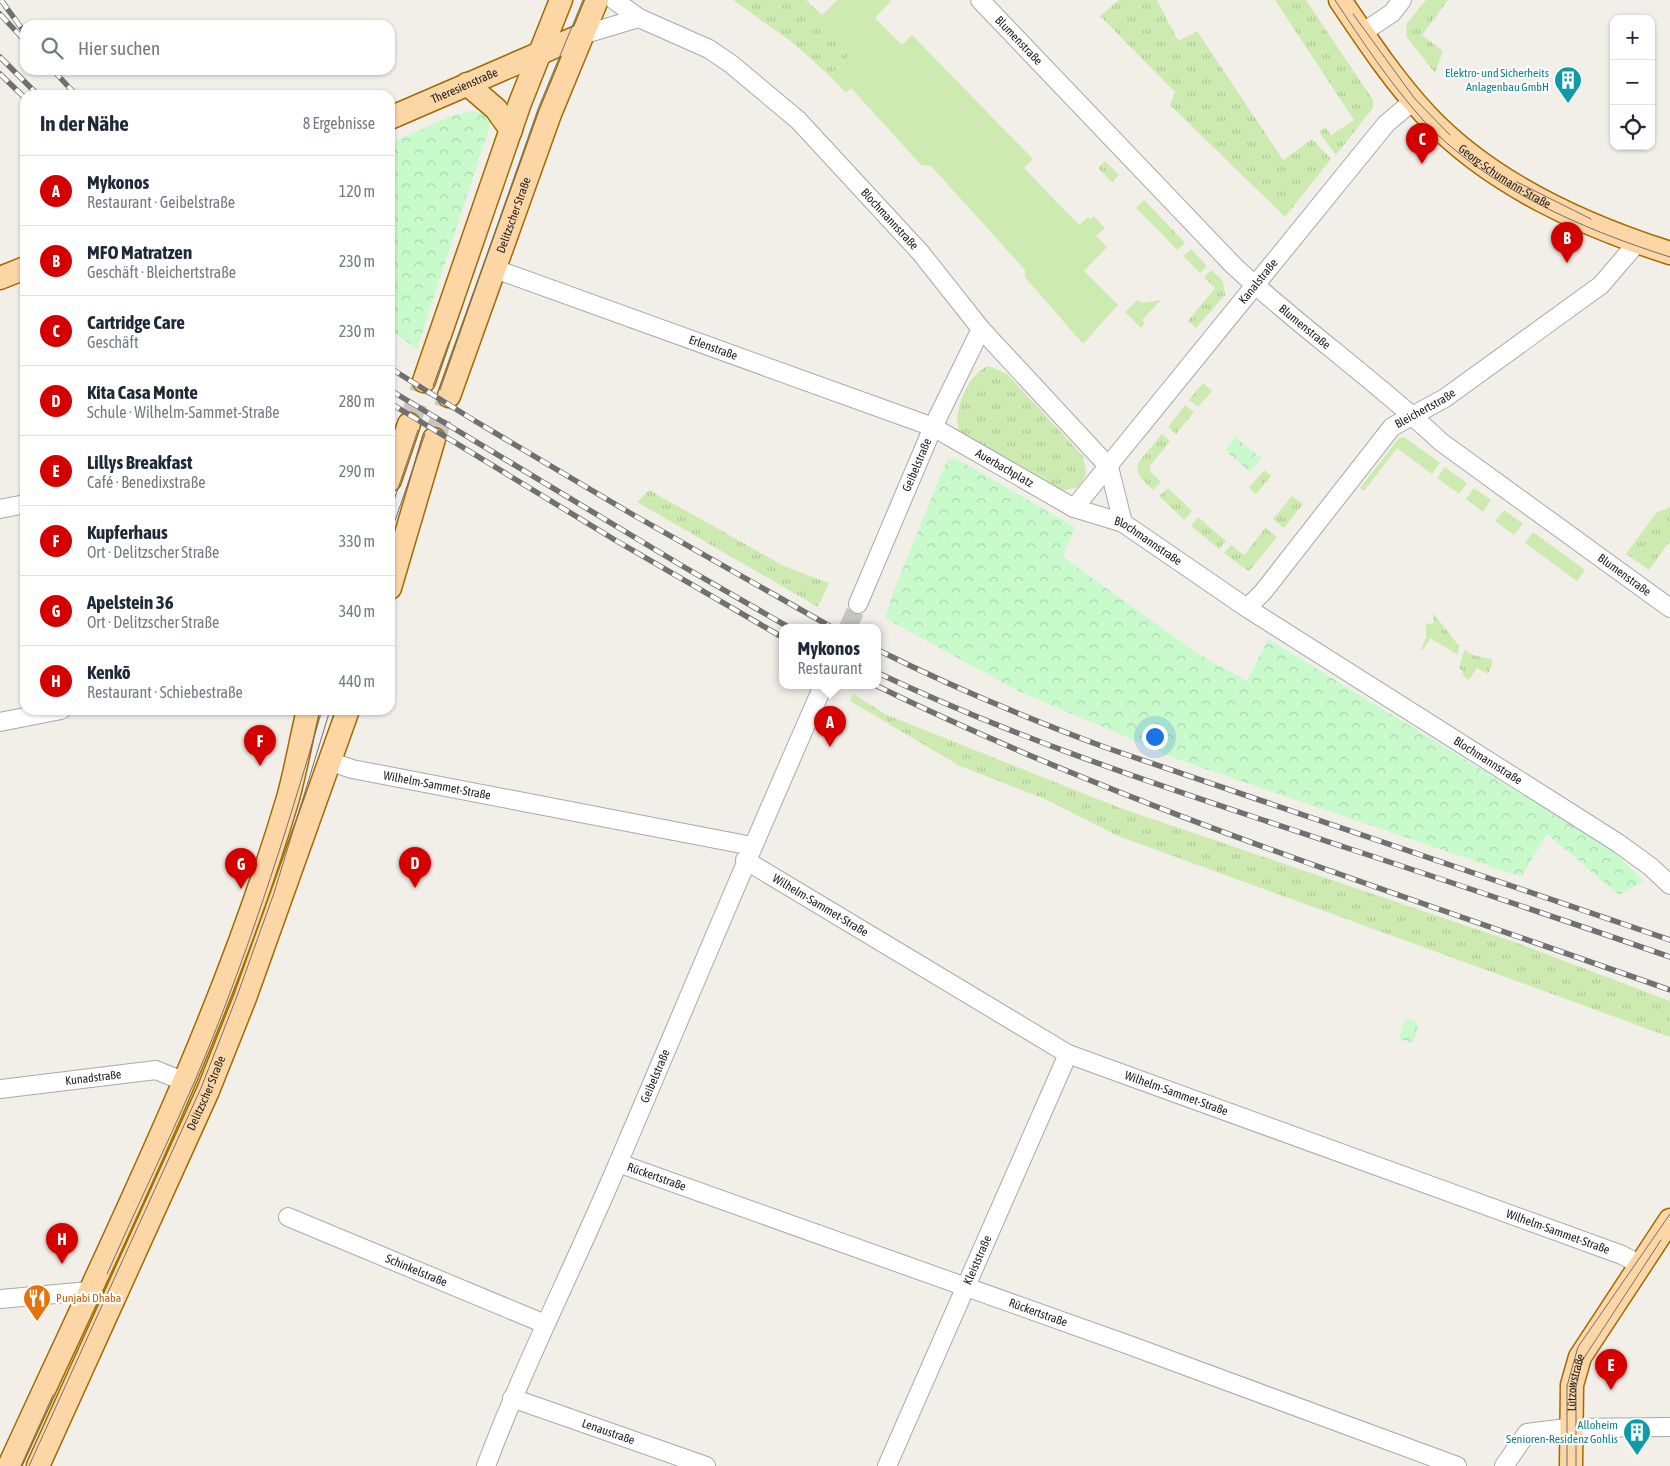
<!DOCTYPE html>
<html lang="de">
<meta charset="utf-8">
<style>
:root{--surface:#fff;--page:#f2f2f3;--text:#1f2937;--muted:#747a83;--line:#e0e1e3;--accent:#d40000}
body{margin:0;font-family:"Asap Condensed",sans-serif;background:var(--page);color:var(--text)}
.controls{position:absolute;right:15px;top:15px;display:grid;overflow:hidden;border-radius:10px;box-shadow:0 1px 4px #0004}
.controls button{width:45px;height:45px;display:grid;place-items:center;padding:0;border:0;border-bottom:1px solid var(--line);background:var(--surface);color:var(--text);font:25px sans-serif}
.you{position:absolute;left:1154px;top:736px;width:18px;height:18px;margin:-12px;border:4px solid #fff;border-radius:50%;background:#1a73e8;box-shadow:0 0 0 8px #1a73e833}
.badge{display:grid;place-items:center;width:32px;height:32px;border-radius:50%;background:var(--accent);color:#fff;font-size:16px;font-weight:700}
.pin{position:absolute;translate:-50% -41px;filter:drop-shadow(0 1px 2px #0008)}
.pin::after{content:'';position:absolute;top:26px;width:18px;height:15px;background:inherit;clip-path:polygon(0 0,100% 0,50% 100%)}
.popup{position:absolute;left:779px;top:624px;width:102px;height:65px;box-sizing:border-box;display:grid;place-content:center;border-radius:10px;background:var(--surface);filter:drop-shadow(0 1px 4px #0005);font-size:16px;white-space:nowrap;color:var(--muted)}
.popup b{font-size:19px;color:var(--text)}
.popup::after{content:'';position:absolute;left:50%;top:100%;margin-left:-10px;border:10px solid transparent;border-top-color:var(--surface)}
.list{margin:0;padding:0;list-style:none}
h2{display:flex;justify-content:space-between;align-items:center;height:65px;margin:0;padding:0 20px;font-size:21px}
h2 small{font-size:16px;font-weight:400;color:var(--muted)}
.list li{display:grid;grid-template-columns:32px 1fr auto;gap:15px;align-items:center;box-sizing:border-box;height:70px;padding:0 20px;border-top:1px solid var(--line)}
.list b{display:block;font-size:19px;white-space:nowrap}
.list p{margin:0;font-size:16px;white-space:nowrap;color:var(--muted)}
.list em{font-size:16px;font-style:normal;color:var(--muted)}
.icon{flex:none;width:28px;height:28px;fill:none;stroke:currentColor;stroke-width:2;stroke-linecap:round;stroke-linejoin:round}
.map{position:relative;flex:none;width:1670px;height:1466px;overflow:hidden}
.search{position:absolute;background:var(--surface);box-shadow:0 1px 4px #0004;left:20px;top:20px;width:375px;height:55px;display:flex;align-items:center;gap:12px;box-sizing:border-box;padding:0 18px;border-radius:15px;color:var(--muted);font-size:19px}
.panel{position:absolute;background:var(--surface);box-shadow:0 1px 4px #0004;left:20px;top:90px;width:375px;height:625px;border-radius:15px}
.map>svg:first-child{display:block}
.grass{fill:url(#grass-tufts)}
.park{fill:url(#park-crowns)}
.garden{fill:#cdebb0}
.lines{fill:none;stroke-linecap:round;stroke-linejoin:round}
.minor-tunnel{stroke:#c8c6c1;stroke-width:18;stroke-dasharray:18 9;stroke-linecap:butt}
.major-tunnel{stroke:#c8c6c1;stroke-width:22;stroke-dasharray:22 11;stroke-linecap:butt}
.minor-casing{stroke:#a9a9a9;stroke-width:20}
.major-casing{stroke:#a06b00;stroke-width:25}
.minor{stroke:#fff;stroke-width:18}
.major{stroke:#fcd6a4;stroke-width:22}
.tram{stroke:#707070;stroke-width:1}
.rail-casing{stroke:#707070;stroke-width:5.5}
.rail{stroke:#fff;stroke-width:4;stroke-dasharray:11;stroke-linecap:butt}
.labels{text-anchor:middle;stroke-width:4.5;stroke-linejoin:round;paint-order:stroke}
.street-label{font-size:12px;fill:#222;stroke:#fff}
.culture-label{font-size:12px;fill:#0d838f;stroke:#fff;text-anchor:end}
.food-label{font-size:12px;fill:#c56008;stroke:#fff;text-anchor:start}
</style>
<div class="map">
<svg width="1670" height="1466" viewBox="0 0 1670 1466">
<defs>
<pattern id="grass-tufts" width="24" height="20" patternUnits="userSpaceOnUse" patternTransform="scale(1.25)"><rect width="24" height="20" fill="#cdebb0"/><path d="M3 7l-1-3M5 7V3M7 7l1-3M15 17l-1-3M17 17v-4M19 17l1-3" fill="none" stroke="#b0c997"/></pattern>
<pattern id="park-crowns" width="20" height="18" patternUnits="userSpaceOnUse" patternTransform="scale(1.25)"><rect width="20" height="18" fill="#c8facc"/><path d="M2 6a3 3 0 1 1 6 0M12 15a3 3 0 1 1 6 0" fill="none" stroke="#acd6af"/></pattern>
</defs>
<rect width="100%" height="100%" fill="#f2efe9"/>
<path class="grass" d="M 733,0 L 806,0 L 857,48 L 830,76 L 793,43 Z
M 1119,0 L 1157,0 L 1178,41 L 1197,31 L 1283,160 L 1312,139 L 1331,159 L 1285,217 L 1170,105 L 1175,92 L 1100,16 Z
M 1275,0 L 1306,0 L 1373,100 L 1373,108 L 1336,155 L 1319,132 L 1325,127 L 1331,135 L 1354,120 Z
M 1426,0 L 1448,0 L 1422,35 L 1443,51 L 1435,73 L 1406,36 L 1407,23 Z
M 1105,161 L 1119,175 L 1112,182 L 1098,168 Z
M 1169,226 L 1185,243 L 1177,250 L 1161,233 Z
M 1191,249 L 1207,266 L 1200,273 L 1183,256 Z
M 1211,270 L 1223,281 L 1225,295 L 1196,328 L 1188,321 L 1215,288 L 1204,277 Z
M 989,366 L 1007,374 L 1083,456 L 1086,474 L 1079,487 L 1060,491 L 960,433 C 950,416 969,371 989,366 Z
M 1203,383 L 1212,391 L 1198,407 L 1189,400 Z
M 1185,405 L 1194,412 L 1176,434 L 1168,427 Z
M 1162,434 L 1170,441 L 1150,466 L 1150,471 L 1161,482 L 1153,490 C 1145,482 1135,475 1138,463 Z
M 1264,470 L 1271,476 L 1256,494 L 1249,488 Z
M 1168,488 L 1192,511 L 1184,520 L 1159,496 Z
M 649,490 L 786,567 L 829,583 L 818,607 L 637,502 Z
M 1292,496 L 1303,504 L 1284,528 L 1273,519 Z
M 1670,507 L 1670,541 L 1649,570 L 1626,554 L 1656,513 Z
M 1198,517 L 1226,541 L 1219,549 L 1191,526 Z
M 1265,528 L 1277,537 L 1251,569 L 1248,571 L 1224,553 L 1231,545 L 1244,555 Z
M 1433,613 L 1459,646 L 1458,655 L 1430,638 L 1423,650 L 1421,649 L 1426,638 L 1426,624 L 1434,623 Z
M 1464,650 L 1472,655 L 1491,659 L 1493,662 L 1488,674 L 1477,668 L 1469,680 L 1462,675 L 1464,672 L 1459,668 Z
M 853,694 L 887,715 L 1120,808 L 1520,944 L 1670,1001 L 1670,1037 L 1118,836 L 1045,799 L 960,766 L 850,701 Z"/>
<path class="park" d="M 473,111 L 483,113 L 491,122 L 417,349 L 390,330 L 390,143 L 451,116 Z
M 1235,437 L 1261,458 L 1250,472 L 1225,450 Z
M 955,458 L 1075,527 L 1063,557 L 1197,653 L 1247,681 L 1268,639 L 1610,848 L 1644,881 L 1619,895 L 1547,834 L 1521,877 L 1162,754 L 1162,752 L 1020,692 L 885,618 L 894,590 L 947,460 Z
M 1405,1019 L 1419,1023 L 1413,1043 L 1399,1039 Z"/>
<path class="garden" d="M 837,0 L 889,0 L 891,1 L 875,18 L 902,45 L 912,35 L 1033,159 L 1024,168 L 1079,225 L 1088,217 L 1090,219 L 1094,216 L 1105,228 L 1096,236 L 1107,247 L 1084,271 L 1118,305 L 1083,344 L 1025,277 L 1025,270 L 931,166 L 921,165 L 851,88 L 846,93 L 830,76 L 857,48 L 822,15 Z
M 1144,200 L 1169,226 L 1161,233 L 1136,208 Z
M 1137,300 L 1141,303 L 1161,300 L 1142,320 L 1145,323 L 1141,328 L 1125,312 Z
M 1404,437 L 1440,463 L 1432,474 L 1397,448 L 1364,491 L 1360,488 L 1399,438 Z
M 1445,467 L 1467,483 L 1459,494 L 1437,478 Z
M 1474,488 L 1491,500 L 1483,512 L 1466,499 Z
M 1504,510 L 1523,524 L 1514,535 L 1495,521 Z
M 1533,532 L 1585,570 L 1577,581 L 1525,543 Z"/>
<g class="lines">
<path class="minor-tunnel" d="M 848,628 L 858,604"/>
<path class="major-tunnel" d="M 409,424 L 424,381
M 434,439 L 449,396"/>
<g class="minor-casing">
<g id="minor">
<path d="M 614,0 L 639,18"/>
<path id="s1" d="M 980,0 L 1234,266 C 1301,328 1375,380 1441,442 L 1670,608"/>
<path d="M 1362,33 L 1392,13 L 1402,0"/>
<path id="s2" d="M 582,35 L 639,18 L 709,49 L 731,64 L 798,120 L 920,252 L 981,329 L 1109,467 L 1123,523"/>
<path id="s3" d="M 495,269 L 933,427 L 1074,508 L 1123,523 L 1247,608 L 1618,843 L 1651,867 L 1670,885"/>
<path id="s4" d="M 1074,508 L 1386,124 L 1413,101"/>
<path d="M 0,509 L 25,504"/>
<path id="s5" d="M 858,604 L 933,427 L 981,329"/>
<path id="s6" d="M 1247,608 L 1263,592 L 1392,427 L 1445,398 L 1601,285 L 1637,243"/>
<path d="M 0,722 L 61,710"/>
<path id="s7" d="M 329,761 L 352,769 L 752,846"/>
<path id="s8" d="M 745,860 L 1068,1054 L 1622,1255 L 1639,1264"/>
<path id="s9" d="M 0,1089 L 156,1070 L 185,1082"/>
<path id="s10" d="M 618,1163 L 1129,1345 L 1457,1466"/>
<path id="s11" d="M 288,1217 L 545,1324"/>
<path d="M 0,1299 L 89,1291"/>
<path id="s12" d="M 512,1398 L 706,1466"/>
<path id="s13" d="M 486,1466 C 525,1362 576,1263 619,1161 C 687,1002 753,844 823,686"/>
<path id="s14" d="M 887,1466 L 1068,1054"/>
<path d="M 1504,1466 L 1527,1433 L 1566,1428 L 1670,1427"/>
</g>
</g>
<g class="major-casing">
<g id="major">
<path id="s15" d="M 1340,0 C 1367,40 1394,81 1427,116 C 1491,184 1582,225 1670,253"/>
<path d="M 467,84 L 496,109 L 511,130"/>
<path id="s16" d="M 390,118 L 582,35"/>
<path d="M 0,278 L 25,268"/>
<path d="M 424,381 L 520,103 L 561,0"/>
<path id="s17" d="M 449,396 L 550,114 L 597,0"/>
<path d="M 390,480 L 409,424"/>
<path d="M 390,588 L 434,439"/>
<path d="M 9,1466 C 109,1247 219,1030 288,798 C 296,769 301,739 308,710"/>
<path id="s18" d="M 38,1466 L 208,1091 L 245,998 L 348,710"/>
<path id="s19" d="M 1571,1466 L 1572,1385 L 1580,1357 L 1670,1220"/>
</g>
</g>
<use href="#minor" class="minor"/>
<use href="#major" class="major"/>
<path class="tram" d="M 1335,0 C 1362,41 1390,83 1423,120 C 1485,187 1584,230 1670,257
M 1353,14 L 1415,99 L 1450,135
M 1517,182 L 1591,219
M 433,386 L 449,342
M 440,390 L 538,109 L 583,0
M 390,512 L 418,430
M 390,535 L 425,434
M 107,1274 C 135,1211 165,1149 193,1085 C 245,964 285,837 322,710
M 21,1466 L 53,1395
M 29,1466 L 201,1088 L 237,996 L 274,893 L 330,710
M 1567,1466 L 1567,1386 L 1578,1347 L 1670,1214
M 1576,1466 L 1576,1387 L 1582,1361 L 1661,1240"/>
<g class="rail-casing">
<path id="rail" d="M 1,0 L 25,33
M 0,14 L 25,41
M 0,57 L 38,95
M 53,70 L 76,95
M 0,74 L 25,98
M 390,368 L 475,421 L 630,513 L 833,628
M 390,390 L 684,567 L 790,628
M 390,403 L 615,540 L 782,637
M 878,650 C 952,687 1029,719 1107,748 L 1670,940
M 878,673 C 1000,731 1128,775 1257,818 C 1395,864 1533,909 1670,957
M 877,686 C 1131,810 1404,895 1670,990"/>
</g>
<use href="#rail" class="rail"/>
</g>
<defs>
<g id="building-pin" transform="scale(1.4375)"><path d="M0 17L-7.5 6A9.5 9.5 0 1 1 7.5 6Z" fill="#0f9aa8" stroke="#fff"/><path d="M-4-6H4V6H1V3H-1V6H-4ZM-2.5-4.3h1.7v1.8h-1.7ZM.8-4.3h1.7v1.8H.8ZM-2.5-1h1.7V.8h-1.7ZM.8-1h1.7V.8H.8Z" fill="#fff"/></g>
<g id="restaurant-pin" transform="scale(1.4375)"><path d="M0 17L-7.5 6A9.5 9.5 0 1 1 7.5 6Z" fill="#e8710a" stroke="#fff"/><path d="M-5-6h1v4h1v-4h1v4h1v-4h1v5L-1.5 .5V6h-2V.5L-5-1ZM5-6V6H3V1.5H1.5Q1.5-4 5-6Z" fill="#fff"/></g>
</defs>
<g fill-rule="evenodd">
<use href="#building-pin" x="1568" y="80"/>
<use href="#restaurant-pin" x="37" y="1298"/>
<use href="#building-pin" x="1637" y="1432"/>
</g>
<g class="labels">
<g class="street-label">
<text dy="4" stroke="none"><textPath href="#s1" startOffset="56">Blumenstraße</textPath></text>
<text dy="4" stroke="none"><textPath href="#s16" startOffset="81">Theresienstraße</textPath></text>
<text dy="4" stroke="none"><textPath href="#s15" startOffset="244">Georg-Schumann-Straße</textPath></text>
<text dy="4" stroke="none"><textPath href="#s17" startOffset="192">Delitzscher Straße</textPath></text>
<text dy="4" stroke="none"><textPath href="#s2" startOffset="385">Blochmannstraße</textPath></text>
<text dy="4" stroke="none"><textPath href="#s4" startOffset="292">Kanalstraße</textPath></text>
<text dy="4" stroke="none"><textPath href="#s1" startOffset="461">Blumenstraße</textPath></text>
<text dy="4" stroke="none"><textPath href="#s3" startOffset="232">Erlenstraße</textPath></text>
<text dy="4" stroke="none"><textPath href="#s6" startOffset="270">Bleichertstraße</textPath></text>
<text dy="4" stroke="none"><textPath href="#s5" startOffset="151">Geibelstraße</textPath></text>
<text dy="4" stroke="none"><textPath href="#s3" startOffset="548">Auerbachplatz</textPath></text>
<text dy="4" stroke="none"><textPath href="#s3" startOffset="710">Blochmannstraße</textPath></text>
<text dy="4" stroke="none"><textPath href="#s1" startOffset="866">Blumenstraße</textPath></text>
<text dy="4" stroke="none"><textPath href="#s3" startOffset="1115">Blochmannstraße</textPath></text>
<text dy="4" stroke="none"><textPath href="#s7" startOffset="111">Wilhelm-Sammet-Straße</textPath></text>
<text dy="4" stroke="none"><textPath href="#s8" startOffset="88">Wilhelm-Sammet-Straße</textPath></text>
<text dy="4" stroke="none"><textPath href="#s13" startOffset="425">Geibelstraße</textPath></text>
<text dy="4" stroke="none"><textPath href="#s9" startOffset="94">Kunadstraße</textPath></text>
<text dy="4" stroke="none"><textPath href="#s18" startOffset="409">Delitzscher Straße</textPath></text>
<text dy="4" stroke="none"><textPath href="#s8" startOffset="492">Wilhelm-Sammet-Straße</textPath></text>
<text dy="4" stroke="none"><textPath href="#s10" startOffset="41">Rückertstraße</textPath></text>
<text dy="4" stroke="none"><textPath href="#s8" startOffset="898">Wilhelm-Sammet-Straße</textPath></text>
<text dy="4" stroke="none"><textPath href="#s14" startOffset="225">Kleiststraße</textPath></text>
<text dy="4" stroke="none"><textPath href="#s11" startOffset="139">Schinkelstraße</textPath></text>
<text dy="4" stroke="none"><textPath href="#s10" startOffset="446">Rückertstraße</textPath></text>
<text dy="4" stroke="none"><textPath href="#s19" startOffset="84">Lützowstraße</textPath></text>
<text dy="4" stroke="none"><textPath href="#s12" startOffset="102">Lenaustraße</textPath></text>
</g>
<g class="culture-label">
<text x="1549" y="77">Elektro- und Sicherheits<tspan x="1549" dy="14">Anlagenbau GmbH</tspan></text>
<text x="1618" y="1429">Alloheim<tspan x="1618" dy="14">Senioren-Residenz Gohlis</tspan></text>
</g>
<g class="food-label">
<text x="56" y="1302">Punjabi Dhaba</text>
</g>
</g>
</svg>
<div class="controls">
<button>+</button>
<button>−</button>
<button><svg class="icon" aria-label="locate" viewBox="0 0 24 24"><circle cx="12" cy="12" r="6"/><path d="M12 2v4M12 18v4M2 12h4M18 12h4"/></svg></button>
</div>
<div class="you"></div>
<div class="pin badge" style="left:830px;top:747px">A</div>
<div class="popup"><b>Mykonos</b>Restaurant</div>
<div class="pin badge" style="left:1567px;top:263px">B</div>
<div class="pin badge" style="left:1422px;top:164px">C</div>
<div class="pin badge" style="left:415px;top:888px">D</div>
<div class="pin badge" style="left:1611px;top:1390px">E</div>
<div class="pin badge" style="left:260px;top:766px">F</div>
<div class="pin badge" style="left:241px;top:889px">G</div>
<div class="pin badge" style="left:62px;top:1264px">H</div>
<div class="search"><svg class="icon" aria-label="search" viewBox="0 0 24 24"><circle cx="10" cy="10" r="6"/><path d="M15 15l6 6"/></svg>Hier suchen</div>
<section class="panel">
<h2>In der Nähe<small>8 Ergebnisse</small></h2>
<ul class="list">
<li><span class="badge">A</span><div><b>Mykonos</b><p>Restaurant · Geibelstraße</p></div><em>120 m</em></li>
<li><span class="badge">B</span><div><b>MFO Matratzen</b><p>Geschäft · Bleichertstraße</p></div><em>230 m</em></li>
<li><span class="badge">C</span><div><b>Cartridge Care</b><p>Geschäft</p></div><em>230 m</em></li>
<li><span class="badge">D</span><div><b>Kita Casa Monte</b><p>Schule · Wilhelm-Sammet-Straße</p></div><em>280 m</em></li>
<li><span class="badge">E</span><div><b>Lillys Breakfast</b><p>Café · Benedixstraße</p></div><em>290 m</em></li>
<li><span class="badge">F</span><div><b>Kupferhaus</b><p>Ort · Delitzscher Straße</p></div><em>330 m</em></li>
<li><span class="badge">G</span><div><b>Apelstein 36</b><p>Ort · Delitzscher Straße</p></div><em>340 m</em></li>
<li><span class="badge">H</span><div><b>Kenkō</b><p>Restaurant · Schiebestraße</p></div><em>440 m</em></li>
</ul>
</section>
</div>
